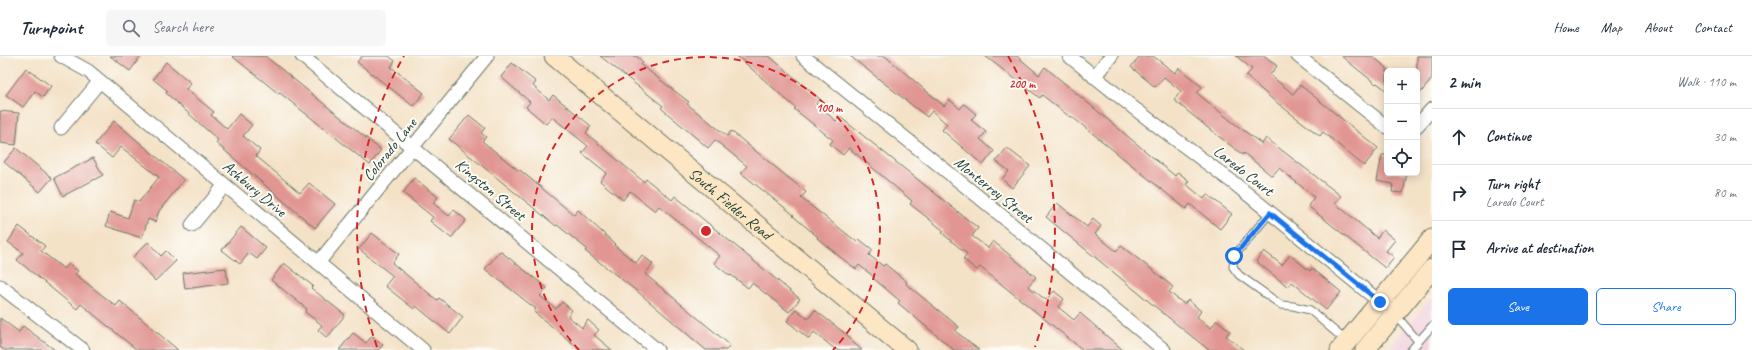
<!DOCTYPE html>
<meta charset="utf-8">
<style>
:root{--surface:#fff;--page:#f6f6f7;--text:#1f2937;--muted:#747a83;--line:#e0e1e3;--accent:#1a73e8}
body{margin:0;font-family:Caveat,sans-serif;background:var(--page);color:var(--text)}
.controls{position:absolute;right:12px;top:12px;display:grid;overflow:hidden;border-radius:6px;box-shadow:0 2px 10px #0003}
.controls button{width:36px;height:36px;display:grid;place-items:center;padding:0;border:0;border-bottom:1px solid var(--line);background:var(--surface);color:var(--text);font:20px sans-serif}
.stop{position:absolute;width:12px;height:12px;margin:-9px;border:3px solid #1a73e8;border-radius:50%;background:#fff}
.stop.end{background:#1a73e8;border-color:#fff;box-shadow:0 1px 4px #0008}
.list{margin:0;padding:0;list-style:none}
h2{display:flex;justify-content:space-between;align-items:center;height:52px;margin:0;padding:0 16px;font-size:17px}
h2 small{font-size:13px;font-weight:400;color:var(--muted)}
.list li{display:grid;grid-template-columns:26px 1fr auto;gap:12px;align-items:center;box-sizing:border-box;height:56px;padding:0 16px;border-top:1px solid var(--line)}
.list b{display:block;font-size:15px;white-space:nowrap}
.list p{margin:0;font-size:13px;white-space:nowrap;color:var(--muted)}
.list em{font-size:13px;font-style:normal;color:var(--muted)}
.actions{display:flex;gap:8px;padding:12px 16px}
.actions a{flex:1;padding:9px 0;border:1px solid var(--accent);border-radius:6px;text-align:center;font-size:14px;color:var(--accent)}
.actions .main{background:var(--accent);color:#fff}
.icon{flex:none;width:22px;height:22px;fill:none;stroke:currentColor;stroke-width:2;stroke-linecap:round;stroke-linejoin:round}
.map{position:relative;flex:none;width:1432px;height:294px;overflow:hidden}
header{display:flex;align-items:center;gap:24px;box-sizing:border-box;height:56px;padding:0 20px;background:var(--surface);border-bottom:1px solid var(--line)}
header strong{font-size:19px}
nav{display:flex;gap:22px;margin-inline-start:auto;font-size:14px}
.search{width:280px;height:36px;background:var(--page);display:flex;align-items:center;gap:10px;box-sizing:border-box;padding:0 14px;border-radius:6px;color:var(--muted);font-size:15px}
main{display:flex}
aside{flex:1;background:var(--surface)}
.map>svg:first-child{display:block}
.built{fill:#f3cfde}
.building{fill:#e19693}
.lines{fill:none;stroke-linecap:round;stroke-linejoin:round}
.lane-casing{stroke:#6a7767;stroke-width:9}
.street-casing{stroke:#6a7767;stroke-width:15}
.secondary-casing{stroke:#6a7767;stroke-width:21}
.lane{stroke:#fff;stroke-width:7}
.street{stroke:#fff;stroke-width:13}
.secondary{stroke:#fce6c4;stroke-width:19}
.route{stroke:#1a73e8;stroke-width:5}
.ring{fill:none;stroke:#d62828;stroke-width:2;stroke-dasharray:7 5}
.labels{text-anchor:middle;stroke-width:4;stroke-linejoin:round;paint-order:stroke}
.street-label{font-size:16px;fill:#1f3d34;stroke:#fdfcf7}
.centre{fill:#d62828;stroke:#fdfcf7;stroke-width:2}
.ring-label{font-size:12px;text-anchor:middle;font-weight:bold;fill:#d62828;stroke:#fdfcf7;stroke-width:4;stroke-linejoin:round;paint-order:stroke}
</style>
<header>
<strong>Turnpoint</strong>
<div class="search"><svg class="icon" aria-label="search" viewBox="0 0 24 24"><circle cx="10" cy="10" r="6"/><path d="M15 15l6 6"/></svg>Search here</div>
<nav><a>Home</a><a>Map</a><a>About</a><a>Contact</a></nav>
</header>
<main>
<div class="map">
<svg width="1432" height="294" viewBox="0 0 1432 294">
<rect width="100%" height="100%" fill="#fdfcf7"/>
<filter id="ink" filterUnits="userSpaceOnUse"><feTurbulence type="fractalNoise" baseFrequency=".025" numOctaves="2"/><feDisplacementMap in="SourceGraphic" scale="8" xChannelSelector="R" yChannelSelector="G"/><feConvolveMatrix kernelMatrix="1 2 1 2 8 2 1 2 1" color-interpolation-filters="sRGB"/></filter>
<filter id="wash" filterUnits="userSpaceOnUse"><feTurbulence type="fractalNoise" baseFrequency=".012" numOctaves="4" result="noise"/><feDisplacementMap in="SourceGraphic" scale="16" xChannelSelector="R" yChannelSelector="G"/><feGaussianBlur stdDeviation="0.9" result="paint"/><feColorMatrix in="noise" values="0 0 0 0 0 0 0 0 0 0 0 0 0 0 0 0 0 1.4 0 .05"/><feComposite in="paint" operator="in"/></filter>
<g filter="url(#wash)">
<rect width="100%" height="100%" fill="#f4e2c7"/>
<path class="built" d="M 1432,242 L 1432,294 L 1388,294 Z"/>
<g id="blocks">
<path class="building" d="M 110,0 L 141,0 L 130,15 Z
M 232,0 L 265,0 L 381,94 L 370,109 L 280,37 L 279,38 Z
M 362,0 L 389,0 L 395,5 L 391,11 L 424,37 L 413,50 L 357,6 Z
M 600,0 L 636,0 L 643,6 L 641,9 L 689,46 L 687,48 L 727,80 L 731,75 L 806,136 L 801,142 L 857,186 L 859,183 L 873,194 L 869,199 L 883,210 L 885,208 L 907,226 L 906,228 L 959,271 L 955,275 L 979,294 L 954,294 L 898,247 L 900,245 L 873,222 L 874,221 L 859,209 L 856,213 L 839,200 L 817,182 L 818,181 L 793,160 L 794,159 L 741,117 L 747,110 L 715,84 L 708,92 L 661,52 L 663,50 Z
M 737,0 L 769,0 L 820,43 L 816,48 L 836,65 L 840,61 L 978,172 L 972,180 L 988,192 L 993,185 L 1036,221 L 1028,230 L 1046,244 L 1054,235 L 1064,243 L 1058,251 L 1074,264 L 1080,257 L 1123,294 L 1083,294 L 980,211 L 977,214 L 963,203 L 967,198 L 942,177 L 944,175 L 910,148 L 912,145 L 849,92 L 843,99 L 830,88 L 833,84 L 794,53 L 796,52 Z
M 850,0 L 885,0 L 944,50 L 950,44 L 960,53 L 964,48 L 976,58 L 971,64 L 986,76 L 980,83 L 994,95 L 983,109 L 942,74 L 947,68 L 932,55 L 927,61 Z
M 985,0 L 1017,0 L 1039,19 L 1045,11 L 1175,120 L 1178,116 L 1189,125 L 1186,128 L 1204,143 L 1207,138 L 1232,158 L 1220,173 L 1190,148 L 1186,153 L 1071,60 L 1070,61 L 1042,39 L 1040,42 Z
M 1140,0 L 1153,0 L 1175,17 L 1179,12 L 1202,31 L 1197,37 L 1231,65 L 1262,88 L 1266,82 L 1341,140 L 1335,147 L 1377,182 L 1383,174 L 1395,184 L 1386,195 L 1394,201 L 1385,212 L 1308,150 L 1314,141 L 1279,112 L 1272,120 L 1244,97 L 1243,99 L 1213,76 L 1174,44 L 1181,35 L 1164,21 L 1155,31 L 1131,11 Z
M 1236,0 L 1265,0 L 1277,10 L 1270,19 L 1293,38 L 1300,29 L 1378,92 L 1364,110 L 1323,76 L 1320,80 L 1271,42 L 1246,20 L 1252,13 Z
M 1341,0 L 1372,0 L 1387,12 L 1387,35 L 1377,27 L 1376,28 Z
M 1417,0 L 1432,0 L 1432,23 L 1417,41 Z
M 166,6 L 191,27 L 186,33 L 214,56 L 211,59 L 227,73 L 239,58 L 252,69 L 243,80 L 260,94 L 256,100 L 300,137 L 309,127 L 335,148 L 315,172 L 216,87 L 218,84 L 166,37 L 168,35 L 153,23 Z
M 512,7 L 536,26 L 533,30 L 549,44 L 553,39 L 591,70 L 586,77 L 614,101 L 644,126 L 646,123 L 672,144 L 675,140 L 800,243 L 789,256 L 752,227 L 748,232 L 731,219 L 730,220 L 714,207 L 720,200 L 659,150 L 655,155 L 630,135 L 623,144 L 600,125 L 607,117 L 582,97 L 588,90 L 552,61 L 546,68 L 526,51 L 530,46 L 501,21 Z
M 26,12 L 51,30 L 43,41 L 35,35 L 23,51 L 6,39 Z
M 0,55 L 19,57 L 16,89 L 0,87 Z
M 469,59 L 485,72 L 481,77 L 486,81 L 482,85 L 519,115 L 520,114 L 574,159 L 578,154 L 615,188 L 614,189 L 636,207 L 642,199 L 653,208 L 645,218 L 730,289 L 726,294 L 706,294 L 638,236 L 585,195 L 587,193 L 557,169 L 556,170 L 449,83 Z
M 114,65 L 184,124 L 159,155 L 155,166 L 148,163 L 142,182 L 106,170 L 110,156 L 128,162 L 134,144 L 139,146 L 159,121 L 121,91 L 112,102 L 95,88 Z
M 16,92 L 52,122 L 40,136 L 4,106 Z
M 1007,92 L 1030,110 L 1012,132 L 1002,123 L 1009,115 L 996,105 Z
M 1382,99 L 1387,99 L 1387,117 L 1407,117 L 1403,137 L 1392,136 L 1393,128 L 1377,125 Z
M 93,102 L 103,119 L 63,140 L 54,122 Z
M 414,122 L 438,141 L 433,147 L 449,160 L 454,154 L 466,164 L 451,182 L 430,165 L 433,161 L 403,137 Z
M 1057,147 L 1087,171 L 1093,163 L 1101,170 L 1095,178 L 1116,195 L 1121,190 L 1150,212 L 1173,231 L 1169,236 L 1184,248 L 1188,244 L 1201,255 L 1197,261 L 1211,272 L 1217,264 L 1230,275 L 1226,280 L 1244,294 L 1209,294 L 1185,275 L 1046,161 Z
M 19,170 L 45,190 L 41,195 L 64,213 L 69,208 L 78,215 L 75,218 L 116,250 L 120,245 L 178,294 L 137,294 L 81,248 L 77,253 L 17,204 L 23,197 L 8,186 Z
M 241,171 L 266,192 L 257,203 L 249,197 L 240,208 L 222,194 Z
M 372,177 L 399,198 L 392,207 L 437,244 L 439,242 L 463,261 L 450,278 L 416,250 L 414,253 L 385,230 L 393,220 L 359,193 Z
M 148,186 L 161,200 L 166,195 L 176,205 L 155,225 L 133,201 Z
M 500,195 L 547,232 L 540,240 L 556,253 L 562,246 L 572,254 L 568,260 L 582,272 L 588,264 L 599,274 L 594,279 L 612,294 L 581,294 L 534,256 L 536,253 L 485,213 Z
M 1264,195 L 1282,209 L 1290,199 L 1310,215 L 1312,212 L 1341,236 L 1326,254 L 1292,226 L 1288,231 L 1256,205 Z
M 284,207 L 313,230 L 311,232 L 345,259 L 327,282 L 318,274 L 322,269 L 305,256 L 307,253 L 271,224 Z
M 226,212 L 228,227 L 185,233 L 183,217 Z
M 796,253 L 808,263 L 815,254 L 852,283 L 850,284 L 862,294 L 836,294 L 814,276 L 809,283 L 787,265 Z
M 0,262 L 19,276 L 23,270 L 55,294 L 4,294 L 0,291 Z
M 353,277 L 366,287 L 372,280 L 383,289 L 378,294 L 339,294 Z"/>
</g>
</g>
<g filter="url(#ink)">
<use href="#blocks" fill-opacity="0" stroke="#6a7767" stroke-width="1"/>
<g class="lines">
<g class="lane-casing">
<path id="lane" d="M 1270,157 L 1234,200 L 1233,211 L 1239,219 L 1281,249 L 1293,250 L 1310,254 L 1346,285
M 1395,258 L 1418,285
M 1411,294 L 1432,270"/>
</g>
<g class="street-casing">
<path id="street" d="M 61,0 L 88,15 L 100,25 L 423,294
M 302,0 L 657,294
M 803,0 L 980,142 L 1164,294
M 1069,0 L 1135,53 L 1235,128 L 1386,251
M 1298,0 L 1387,71
M 1094,21 L 1111,0
M 1417,70 L 1432,53
M 61,72 L 100,25
M 192,169 L 225,129
M 318,207 L 487,0
M 0,230 L 83,294"/>
</g>
<g class="secondary-casing">
<g id="secondary">
<path id="s1" d="M 554,0 L 907,294"/>
<path d="M 1340,294 L 1432,183"/>
<path d="M 1365,294 L 1432,213"/>
</g>
</g>
<use href="#lane" class="lane"/>
<use href="#street" class="street"/>
<use href="#secondary" class="secondary"/>
</g>
</g>
<g class="lines" filter="url(#ink)">
<path class="route" d="M 1234,200 L 1270,157 L 1380,246"/>
</g>
<g class="ring">
<path d="M579 294A174 174 0 1 1 833 294"/>
<path d="M377 291A349 349 0 0 1 404 0M1008 0A349 349 0 0 1 1035 291"/>
</g>
<g class="labels">
<g class="street-label">
<text transform="translate(389 93) rotate(-51)" y="6">Colorado Lane</text>
<text transform="translate(1244 114) rotate(38)" y="6">Laredo Court</text>
<text transform="translate(255 132) rotate(40)" y="6">Ashbury Drive</text>
<text transform="translate(491 133) rotate(40)" y="6">Kingston Street</text>
<text transform="translate(994 133) rotate(39)" y="6">Monterrey Street</text>
<text dy="6" stroke="none"><textPath href="#s1" startOffset="230">South Fielder Road</textPath></text>
</g>
</g>
<circle cx="706" cy="175" r="6" class="centre"/>
<g class="ring-label">
<text x="1022" y="32">200 m</text>
<text x="829" y="56">100 m</text>
</g>
</svg>
<div class="controls">
<button>+</button>
<button>−</button>
<button><svg class="icon" aria-label="locate" viewBox="0 0 24 24"><circle cx="12" cy="12" r="6"/><path d="M12 2v4M12 18v4M2 12h4M18 12h4"/></svg></button>
</div>
<div class="stop" style="left:1234px;top:200px"></div>
<div class="stop end" style="left:1380px;top:246px"></div>
</div>
<aside>
<h2>2 min<small>Walk · 110 m</small></h2>
<ul class="list">
<li><svg class="icon" aria-label="ahead" viewBox="0 0 24 24"><path d="M12 20V5M6 11l6-6 6 6"/></svg><div><b>Continue</b></div><em>30 m</em></li>
<li><svg class="icon" aria-label="right" viewBox="0 0 24 24"><path d="M7 20v-9h11M14 6l5 5-5 5"/></svg><div><b>Turn right</b><p>Laredo Court</p></div><em>80 m</em></li>
<li><svg class="icon" aria-label="arrive" viewBox="0 0 24 24"><path d="M6 21V4h12l-3 4 3 4H6"/></svg><div><b>Arrive at destination</b></div></li>
</ul>
<div class="actions"><a class="main">Save</a><a>Share</a></div>
</aside>
</main>
